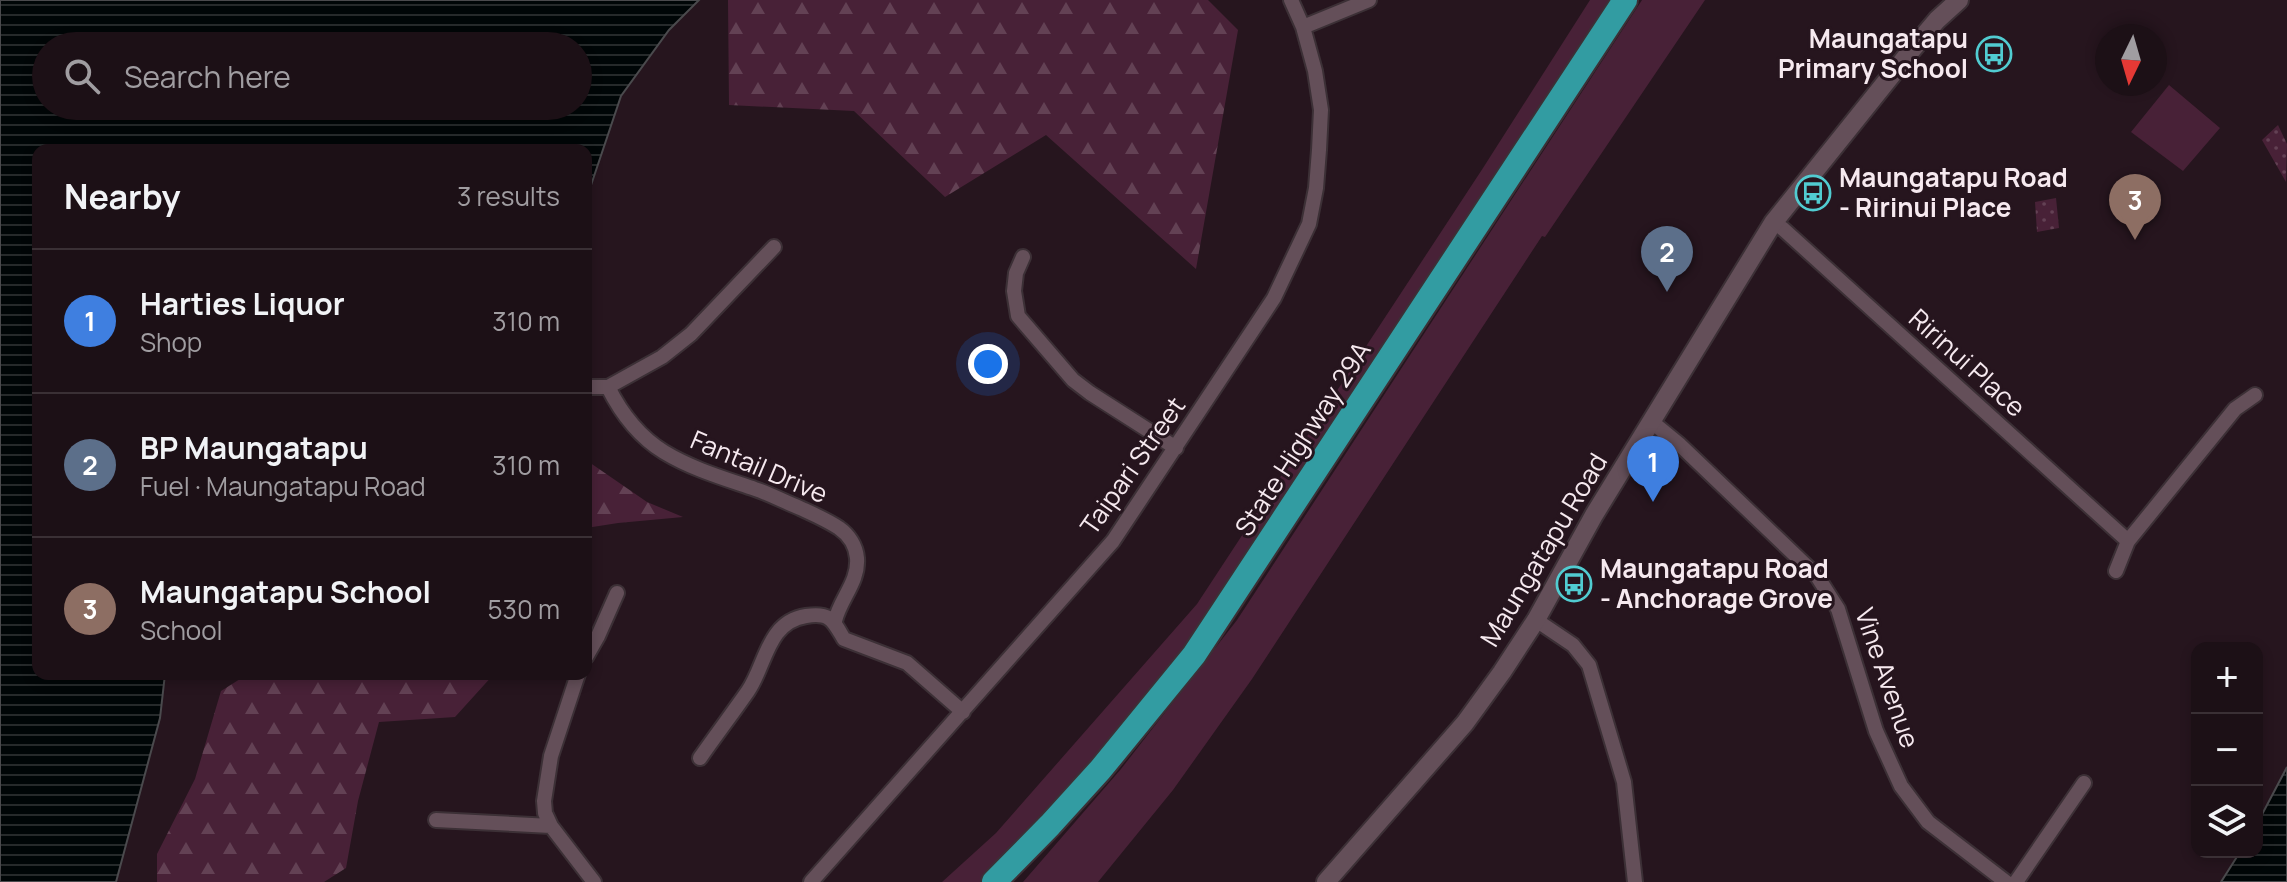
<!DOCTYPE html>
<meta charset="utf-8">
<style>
:root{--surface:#1c1016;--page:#291e23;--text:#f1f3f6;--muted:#a09da1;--line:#3a3035;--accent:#ea580c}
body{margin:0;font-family:Manrope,sans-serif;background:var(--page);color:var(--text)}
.controls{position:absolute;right:24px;bottom:24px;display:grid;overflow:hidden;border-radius:16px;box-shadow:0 4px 12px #0003}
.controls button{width:72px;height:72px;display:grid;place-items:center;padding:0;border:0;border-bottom:2px solid var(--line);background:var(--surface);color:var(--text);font:40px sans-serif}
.compass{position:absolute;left:2095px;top:24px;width:72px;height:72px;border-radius:50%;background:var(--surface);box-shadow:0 4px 12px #0003;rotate:185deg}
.you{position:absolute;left:988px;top:364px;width:28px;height:28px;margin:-20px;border:6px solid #fff;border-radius:50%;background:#1a73e8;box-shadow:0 0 0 12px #1a73e833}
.badge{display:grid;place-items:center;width:52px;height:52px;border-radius:50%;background:var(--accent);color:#fff;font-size:26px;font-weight:700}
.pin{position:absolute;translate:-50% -66px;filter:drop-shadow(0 2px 4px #0008)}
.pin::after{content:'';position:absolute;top:42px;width:28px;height:24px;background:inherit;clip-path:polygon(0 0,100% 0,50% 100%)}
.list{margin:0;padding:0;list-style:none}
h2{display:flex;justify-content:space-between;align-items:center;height:104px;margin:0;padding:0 32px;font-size:34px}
h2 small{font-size:26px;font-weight:400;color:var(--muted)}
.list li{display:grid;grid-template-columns:52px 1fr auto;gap:24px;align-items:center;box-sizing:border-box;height:144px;padding:0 32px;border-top:2px solid var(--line)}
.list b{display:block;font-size:30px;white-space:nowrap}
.list p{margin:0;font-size:26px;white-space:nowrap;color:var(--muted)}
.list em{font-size:26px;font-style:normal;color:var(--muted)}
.icon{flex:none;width:44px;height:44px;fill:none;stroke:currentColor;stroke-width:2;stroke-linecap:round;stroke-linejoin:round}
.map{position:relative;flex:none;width:2287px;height:882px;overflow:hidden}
.search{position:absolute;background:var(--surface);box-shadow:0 4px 12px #0003;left:32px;top:32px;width:560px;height:88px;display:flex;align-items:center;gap:20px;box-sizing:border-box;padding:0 28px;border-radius:44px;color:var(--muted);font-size:30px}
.panel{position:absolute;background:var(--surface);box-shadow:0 4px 12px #0003;left:32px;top:144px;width:560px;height:536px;border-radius:16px}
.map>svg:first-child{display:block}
.green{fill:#482137}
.forest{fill:url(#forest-firs)}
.park{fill:url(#park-dots)}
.water{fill:url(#water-rules);stroke:#4a4a4d;stroke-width:2;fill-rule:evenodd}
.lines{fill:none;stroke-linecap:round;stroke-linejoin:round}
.minor-casing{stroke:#3c3036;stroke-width:18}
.tertiary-casing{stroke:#3c3036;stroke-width:22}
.trunk-casing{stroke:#3c3036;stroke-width:28}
.minor{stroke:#644f59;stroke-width:14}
.tertiary{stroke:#644f59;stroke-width:18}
.trunk{stroke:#329ca2;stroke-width:24}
.labels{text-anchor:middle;stroke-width:6;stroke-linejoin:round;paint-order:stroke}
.poi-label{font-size:26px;font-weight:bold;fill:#f6e9ef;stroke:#26151e;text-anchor:start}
.street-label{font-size:26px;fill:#f6e9ef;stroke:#26151e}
</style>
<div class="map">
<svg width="2287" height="882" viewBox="0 0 2287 882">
<defs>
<pattern id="forest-firs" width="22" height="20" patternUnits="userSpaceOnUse" patternTransform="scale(2)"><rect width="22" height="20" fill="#482137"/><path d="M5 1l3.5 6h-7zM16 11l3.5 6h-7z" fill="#634154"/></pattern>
<pattern id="park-dots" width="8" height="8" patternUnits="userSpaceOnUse" patternTransform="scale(2)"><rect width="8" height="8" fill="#482137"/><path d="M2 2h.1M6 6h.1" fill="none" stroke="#634154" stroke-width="1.8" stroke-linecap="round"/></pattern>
<pattern id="water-rules" width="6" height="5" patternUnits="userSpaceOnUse" patternTransform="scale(2)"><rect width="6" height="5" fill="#000607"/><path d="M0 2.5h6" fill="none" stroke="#262a2b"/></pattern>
</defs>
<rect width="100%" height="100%" fill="#26151e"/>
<path class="green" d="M 1590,0 L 1609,0 L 1438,273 L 1179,662 L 1072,788 L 980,882 L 942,882 L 996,833 L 1197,604 L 1483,168 Z
M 1642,0 L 1705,0 L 1545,237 L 1542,236 L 1252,679 L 1173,790 L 1098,882 L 1023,882 L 1121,769 L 1237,620 Z
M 2169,85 L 2220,128 L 2183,171 L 2131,132 Z"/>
<path class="forest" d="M 728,0 L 1208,0 L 1238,30 L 1196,269 L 1046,135 L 945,197 L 854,111 L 729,105 Z
M 586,460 L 647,502 L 683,517 L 618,523 L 586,528 Z
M 248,674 L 494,674 L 455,717 L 379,722 L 358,801 L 346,868 L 324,882 L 157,882 L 157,854 L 195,779 L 221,691 Z"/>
<path class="park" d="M 2278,125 L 2287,144 L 2286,182 L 2262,140 Z
M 2056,198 L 2059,228 L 2037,232 L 2035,202 Z"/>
<path class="water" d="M 0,0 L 699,0 L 669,30 L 621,96 L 586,200 L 586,150 L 38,150 L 38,674 L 165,674 L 160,718 L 116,882 L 0,882 ZM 578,46 L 578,106 L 46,106 L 46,46 Z
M 2287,767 L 2287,882 L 2221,882 L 2240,852 L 2257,852 L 2257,824 Z"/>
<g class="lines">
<g class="minor-casing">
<path id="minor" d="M 1303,27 L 1369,0
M 1773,223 L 1782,228 L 2128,541
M 1023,257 L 1016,273 L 1014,291 L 1018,316 L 1073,380 L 1090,393 L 1176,448
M 586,387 L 608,387 C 621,413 638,436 664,452 C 692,469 723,478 755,489 C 770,494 785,502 800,508 C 813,514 827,520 839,528 C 849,535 856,546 857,558 C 859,582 840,599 835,621
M 608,387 L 662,357 L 691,334 L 774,247
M 1652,422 L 1680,445 L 1817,576 L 1838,609 L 1876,731 L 1901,786 L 1928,822 L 2006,882
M 2116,571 L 2128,541 L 2235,409 L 2255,395
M 1536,620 L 1573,645 L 1589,665 L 1624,782 L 1635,882
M 586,657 L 598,636 L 617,593
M 578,674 L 551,756 L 544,801 L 545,813 L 551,826 L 594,882
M 700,758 C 716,735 732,714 748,691 C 766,665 767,622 806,616 C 831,612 833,621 844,639 L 907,663 L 963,712
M 436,820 L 551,826
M 811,882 L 1113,541 L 1274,298 L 1309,224 L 1316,188 L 1319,150 L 1321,110 L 1315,71 L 1303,27 L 1291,0
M 2016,882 L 2084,783"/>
</g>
<g class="tertiary-casing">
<path id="tertiary" d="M 1326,882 L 1465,723 L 1502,672 L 1536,620 L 1594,515 L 1773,223 L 1910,52 L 1937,20 L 1959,0"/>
</g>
<g class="trunk-casing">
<path id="trunk" d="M 994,882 L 1050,825 L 1100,770 L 1194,655 L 1625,0"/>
</g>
<use href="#minor" class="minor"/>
<use href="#tertiary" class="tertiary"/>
<use href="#trunk" class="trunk"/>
</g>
<defs>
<g id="bus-ring" transform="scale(1.8)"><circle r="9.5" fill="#26151e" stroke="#51ccd1" stroke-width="1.5"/><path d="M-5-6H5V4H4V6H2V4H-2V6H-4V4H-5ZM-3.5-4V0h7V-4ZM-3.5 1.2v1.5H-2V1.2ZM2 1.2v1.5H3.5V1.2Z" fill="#51ccd1"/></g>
</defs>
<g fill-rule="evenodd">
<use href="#bus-ring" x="1994" y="54"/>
<use href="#bus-ring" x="1813" y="193"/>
<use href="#bus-ring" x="1574" y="584"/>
</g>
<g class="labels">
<g class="poi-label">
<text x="1968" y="48" text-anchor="end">Maungatapu<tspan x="1968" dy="30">Primary School</tspan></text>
<text x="1839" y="187">Maungatapu Road<tspan x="1839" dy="30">- Ririnui Place</tspan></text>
<text x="1600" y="578">Maungatapu Road<tspan x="1600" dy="30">- Anchorage Grove</tspan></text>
</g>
<g class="street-label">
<text transform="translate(1967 363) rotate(42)" y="9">Ririnui Place</text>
<text transform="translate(1303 439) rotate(-57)" y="9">State Highway 29A</text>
<text transform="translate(1133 466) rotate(-55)" y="9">Taipari Street</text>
<text transform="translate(759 467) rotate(23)" y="9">Fantail Drive</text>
<text transform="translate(1544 550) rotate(-59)" y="9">Maungatapu Road</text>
<text transform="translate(1887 678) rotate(71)" y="9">Vine Avenue</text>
</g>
</g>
</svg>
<div class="controls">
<button>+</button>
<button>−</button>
<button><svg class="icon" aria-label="layers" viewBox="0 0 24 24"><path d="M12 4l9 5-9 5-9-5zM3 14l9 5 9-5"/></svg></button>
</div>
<svg class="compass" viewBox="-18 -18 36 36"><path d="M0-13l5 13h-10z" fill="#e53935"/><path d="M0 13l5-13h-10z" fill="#a09da1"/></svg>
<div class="you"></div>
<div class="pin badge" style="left:1653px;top:502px;background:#3f7fe0">1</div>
<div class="pin badge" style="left:1667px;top:292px;background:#5c6f8a">2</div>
<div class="pin badge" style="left:2135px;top:240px;background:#8d6e63">3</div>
<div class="search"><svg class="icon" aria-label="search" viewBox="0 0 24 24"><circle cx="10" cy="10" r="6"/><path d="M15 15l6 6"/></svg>Search here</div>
<section class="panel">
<h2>Nearby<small>3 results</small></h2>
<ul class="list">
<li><span class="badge" style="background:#3f7fe0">1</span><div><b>Harties Liquor</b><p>Shop</p></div><em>310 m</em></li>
<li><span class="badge" style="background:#5c6f8a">2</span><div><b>BP Maungatapu</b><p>Fuel · Maungatapu Road</p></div><em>310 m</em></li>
<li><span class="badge" style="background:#8d6e63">3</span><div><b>Maungatapu School</b><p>School</p></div><em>530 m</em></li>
</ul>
</section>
</div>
